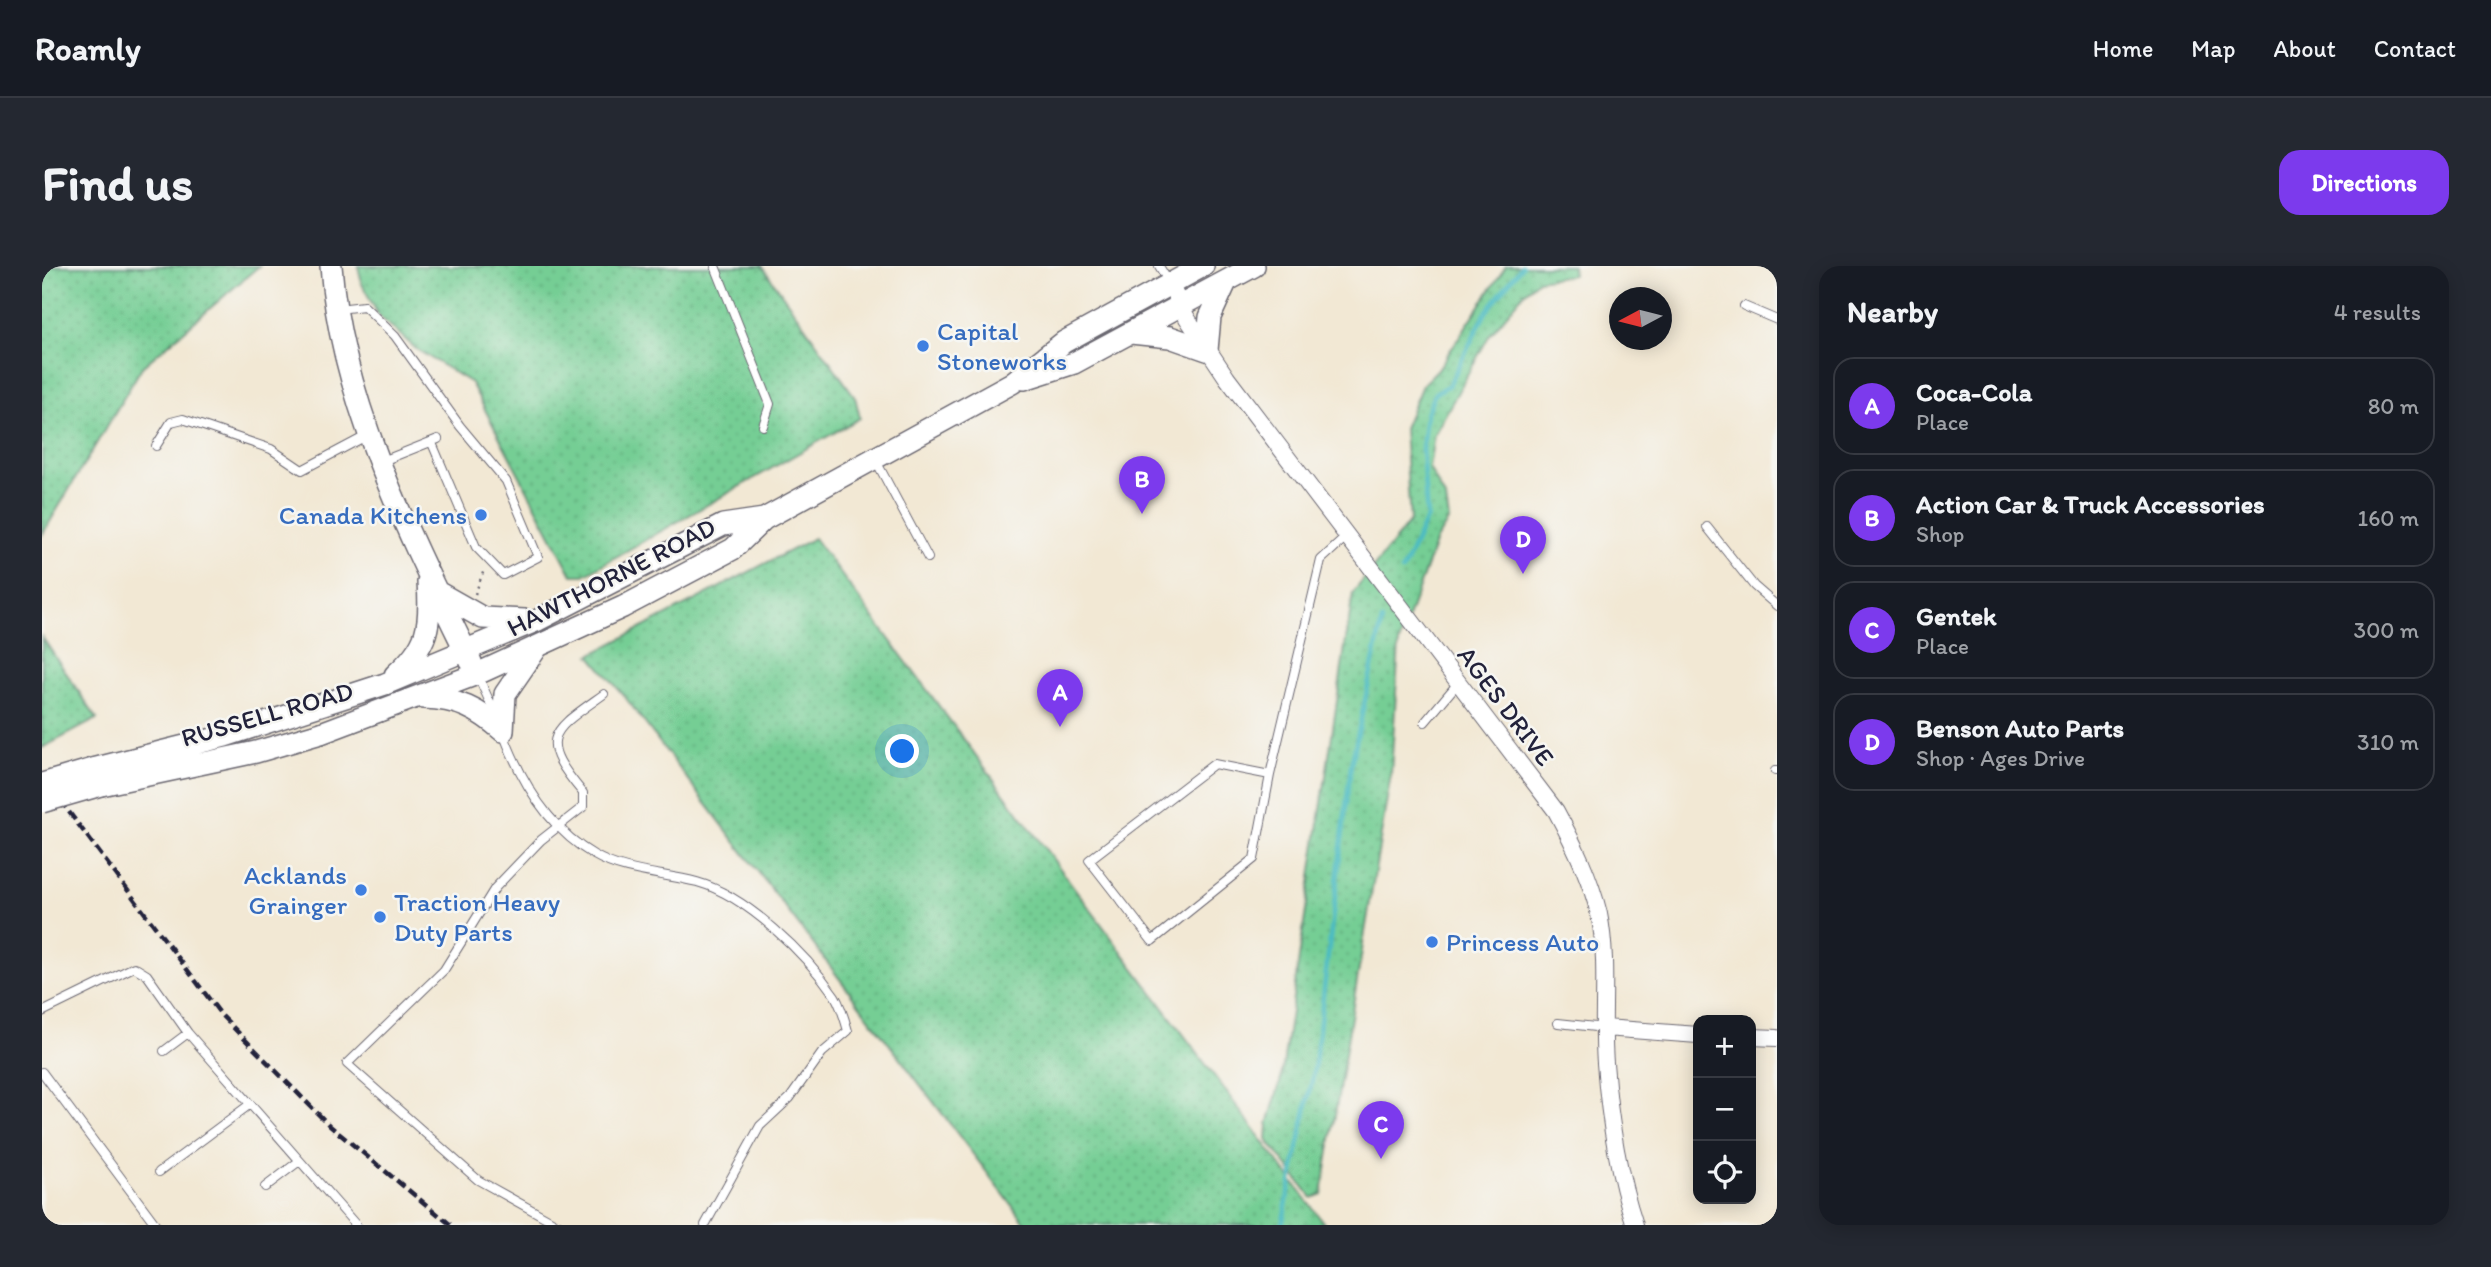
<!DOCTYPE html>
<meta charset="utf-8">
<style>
:root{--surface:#171b24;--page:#242831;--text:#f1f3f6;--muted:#9ea1a6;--line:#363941;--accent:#7c3aed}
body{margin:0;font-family:Itim,sans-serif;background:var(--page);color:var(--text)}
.controls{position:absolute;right:21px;bottom:21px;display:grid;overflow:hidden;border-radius:14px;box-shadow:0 4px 18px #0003}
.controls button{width:63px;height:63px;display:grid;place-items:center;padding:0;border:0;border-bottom:2px solid var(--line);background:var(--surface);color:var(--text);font:35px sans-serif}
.compass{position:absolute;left:1567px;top:21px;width:63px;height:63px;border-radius:50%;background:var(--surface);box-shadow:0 4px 18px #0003;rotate:263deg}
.you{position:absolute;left:861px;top:486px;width:24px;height:24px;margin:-18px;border:5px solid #fff;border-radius:50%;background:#1a73e8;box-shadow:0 0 0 10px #1a73e833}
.badge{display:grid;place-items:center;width:46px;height:46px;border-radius:50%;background:var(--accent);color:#fff;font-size:23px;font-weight:700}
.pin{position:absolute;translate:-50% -58px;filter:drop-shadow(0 2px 4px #0008)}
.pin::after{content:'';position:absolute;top:37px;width:24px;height:21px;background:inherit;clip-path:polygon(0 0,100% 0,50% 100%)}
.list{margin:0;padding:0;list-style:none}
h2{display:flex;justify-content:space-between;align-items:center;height:91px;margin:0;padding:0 28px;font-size:30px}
h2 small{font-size:23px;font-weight:400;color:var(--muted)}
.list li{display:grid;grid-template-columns:46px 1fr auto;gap:21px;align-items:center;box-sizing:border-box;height:98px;margin:0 14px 14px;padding:0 14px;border:2px solid var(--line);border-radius:21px}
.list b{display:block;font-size:26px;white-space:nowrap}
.list p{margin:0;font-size:23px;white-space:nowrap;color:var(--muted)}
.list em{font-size:23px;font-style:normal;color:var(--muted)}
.icon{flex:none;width:38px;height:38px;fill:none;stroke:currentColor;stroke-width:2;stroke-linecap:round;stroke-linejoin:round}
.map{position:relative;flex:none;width:1735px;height:959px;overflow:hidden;border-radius:21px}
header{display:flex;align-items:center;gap:42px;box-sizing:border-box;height:98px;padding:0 35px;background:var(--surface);border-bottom:2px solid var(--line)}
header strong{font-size:33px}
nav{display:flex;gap:38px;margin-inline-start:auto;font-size:24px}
.intro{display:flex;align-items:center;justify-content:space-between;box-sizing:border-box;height:168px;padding:0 42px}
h1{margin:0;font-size:49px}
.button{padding:18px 32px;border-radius:21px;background:var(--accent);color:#fff;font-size:24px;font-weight:700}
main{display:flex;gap:42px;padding:0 42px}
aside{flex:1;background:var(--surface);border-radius:21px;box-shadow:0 4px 18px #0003}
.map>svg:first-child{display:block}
.grass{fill:url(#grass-dots);stroke:#4c7868;stroke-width:2}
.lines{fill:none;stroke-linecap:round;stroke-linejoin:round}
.stream{stroke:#4cbbc2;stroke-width:4.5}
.service-casing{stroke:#6b6771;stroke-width:10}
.minor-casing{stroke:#6b6771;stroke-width:18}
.secondary-casing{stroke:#6b6771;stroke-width:24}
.path{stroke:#6b6771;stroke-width:2.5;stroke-dasharray:2 5;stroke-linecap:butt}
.service{stroke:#fff;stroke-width:8}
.minor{stroke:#fff;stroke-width:16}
.secondary{stroke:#fff;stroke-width:21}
.rail{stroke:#22223b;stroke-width:4.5;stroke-dasharray:10 5;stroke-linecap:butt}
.secondary-bridge-casing{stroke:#6b6771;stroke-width:24;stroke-linecap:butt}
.secondary-bridge{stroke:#fff;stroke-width:21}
.shop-dot{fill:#3f7fe0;stroke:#f6f6f2;stroke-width:2.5}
.labels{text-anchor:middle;stroke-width:5;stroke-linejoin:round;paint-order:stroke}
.shop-label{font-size:26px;fill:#366cbe;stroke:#f6f6f2;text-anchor:start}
.street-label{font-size:26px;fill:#22223b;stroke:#f6f6f2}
</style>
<header>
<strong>Roamly</strong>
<nav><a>Home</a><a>Map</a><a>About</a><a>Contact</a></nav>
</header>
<div class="intro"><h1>Find us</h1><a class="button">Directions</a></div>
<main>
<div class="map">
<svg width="1735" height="959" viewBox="0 0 1735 959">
<defs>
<pattern id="grass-dots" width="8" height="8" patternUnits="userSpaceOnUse" patternTransform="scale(1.75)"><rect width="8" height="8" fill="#75ce94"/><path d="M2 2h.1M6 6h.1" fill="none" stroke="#65b180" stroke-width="1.8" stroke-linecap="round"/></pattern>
</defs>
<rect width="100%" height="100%" fill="#f6f6f2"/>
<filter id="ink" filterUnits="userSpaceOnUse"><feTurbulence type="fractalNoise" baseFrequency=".0143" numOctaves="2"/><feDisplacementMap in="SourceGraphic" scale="14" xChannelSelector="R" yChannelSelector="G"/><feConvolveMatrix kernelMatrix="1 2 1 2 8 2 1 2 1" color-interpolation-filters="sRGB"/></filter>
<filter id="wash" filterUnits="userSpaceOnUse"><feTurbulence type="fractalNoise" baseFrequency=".00686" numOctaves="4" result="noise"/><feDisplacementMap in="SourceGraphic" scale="28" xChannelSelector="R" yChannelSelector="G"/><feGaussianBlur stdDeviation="1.57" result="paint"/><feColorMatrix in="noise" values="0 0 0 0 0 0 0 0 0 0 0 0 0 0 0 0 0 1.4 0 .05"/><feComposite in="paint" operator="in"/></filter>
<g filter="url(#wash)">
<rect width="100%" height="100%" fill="#f2e8d4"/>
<path class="grass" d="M 0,0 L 217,0 L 100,101 L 0,269 Z
M 316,0 L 720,0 L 813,131 L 818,152 L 542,309 L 530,309 L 429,117 L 374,83 L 336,49 L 320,18 Z
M 1464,0 L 1530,0 L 1531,9 L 1496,14 L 1482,27 L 1447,70 L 1392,169 L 1387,202 L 1404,233 L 1407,254 L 1394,274 L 1357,377 L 1349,508 L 1280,928 L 1270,932 L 1225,874 L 1226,858 L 1239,813 L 1311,327 L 1368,255 L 1362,162 L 1380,119 L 1396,103 Z
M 772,272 L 1275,948 L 1283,959 L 985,959 L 583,431 L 548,389 Z
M 0,371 L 55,453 L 0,482 Z"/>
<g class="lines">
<path class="stream" d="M 1360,305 L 1385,251 L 1380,183 L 1384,148 L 1393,127 L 1407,119 L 1444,46 L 1480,0
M 1240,959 L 1272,805 L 1309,499 L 1340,355"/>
</g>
</g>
<g filter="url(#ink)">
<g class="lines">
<g class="service-casing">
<path id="service" d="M 673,0 L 728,138 L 721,160
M 1117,0 L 1128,18
M 1702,40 L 1735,54
M 296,43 L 322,40 L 353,70 L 418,160 L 464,215 L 496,291 L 461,309 L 434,281 L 390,177
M 114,180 L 129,156 L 141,153 L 229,183 L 260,204 L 326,169
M 833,193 L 886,292
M 338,196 L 396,173
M 1665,261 L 1712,320 L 1735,340
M 436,410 L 455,452
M 1383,456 L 1416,417
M 461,467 C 479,515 507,563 552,589 C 582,607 621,607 655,616 C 705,630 764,688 793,730 C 799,740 803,754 806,765 L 780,787 L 748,832 L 718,860 L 663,959
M 1733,505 L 1735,505
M 1228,509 L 1172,498 L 1047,594 L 1110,675 L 1212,593 L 1228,509 L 1279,294 L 1305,270
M 0,746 L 92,701 L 105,709 L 146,767 L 314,959
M 1516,757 L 1563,762
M 122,785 L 146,767
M 0,806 L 114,959
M 117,906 L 207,839
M 223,921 L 256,896
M 517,959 L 436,914 L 305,798 L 402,704 L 453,622 L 499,574 L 541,541 L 541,527 C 494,471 509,466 562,428"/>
</g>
<g class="minor-casing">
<path id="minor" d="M 1128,18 L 1145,52 L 1185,112 L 1514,545 C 1532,578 1548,611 1557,648 C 1567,697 1559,748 1563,797 C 1567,850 1576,908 1593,959
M 1563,762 L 1656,769
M 1709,771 L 1735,772"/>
</g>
<g class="secondary-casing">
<path id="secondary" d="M 289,0 C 299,137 369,273 429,396
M 1089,67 L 1128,71 L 1165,84 L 1168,51 L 1184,16
M 982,113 L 1032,97 L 1212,0
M 397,327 L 441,352 L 483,354
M 353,409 C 387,379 389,360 386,316
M 382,432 C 416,433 436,443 461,465
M 461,465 L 463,428 L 494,383
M 51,503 L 183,470 L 343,418 L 496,354 L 681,259 L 722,253
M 59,519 L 214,486 L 279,467 L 435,408 L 581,341 L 691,283 L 722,253 L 970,117 L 1022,76 L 1161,0"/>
</g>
<path class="path" d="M 433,328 L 442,304"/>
<use href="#service" class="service"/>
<use href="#minor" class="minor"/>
<use href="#secondary" class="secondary"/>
<path class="rail" d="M 0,510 L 180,750 L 288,860 L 409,959"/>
<g class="secondary-bridge-casing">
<path id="secondary-bridge" d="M 0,518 L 51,503
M 0,536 L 59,519"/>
</g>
<use href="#secondary-bridge" class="secondary-bridge"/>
</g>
</g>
<g class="shop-dot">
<circle cx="881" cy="80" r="7"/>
<circle cx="439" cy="249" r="7"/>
<circle cx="319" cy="624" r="7"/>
<circle cx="338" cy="651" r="7"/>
<circle cx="1390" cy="676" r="7"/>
</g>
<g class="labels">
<g class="shop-label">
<text x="895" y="74">Capital<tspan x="895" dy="30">Stoneworks</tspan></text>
<text x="425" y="258" text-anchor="end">Canada Kitchens</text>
<text x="305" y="618" text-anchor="end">Acklands<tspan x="305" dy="30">Grainger</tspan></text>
<text x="352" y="645">Traction Heavy<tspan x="352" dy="30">Duty Parts</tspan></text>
<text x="1404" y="685">Princess Auto</text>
</g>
<g class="street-label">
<text transform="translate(569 311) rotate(-27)" y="9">HAWTHORNE ROAD</text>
<text transform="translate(1464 440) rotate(53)" y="9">AGES DRIVE</text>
<text transform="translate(225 448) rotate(-16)" y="9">RUSSELL ROAD</text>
</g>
</g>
</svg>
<div class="controls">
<button>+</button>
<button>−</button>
<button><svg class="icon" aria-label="locate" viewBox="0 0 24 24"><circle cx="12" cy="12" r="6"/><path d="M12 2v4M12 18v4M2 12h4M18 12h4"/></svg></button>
</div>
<svg class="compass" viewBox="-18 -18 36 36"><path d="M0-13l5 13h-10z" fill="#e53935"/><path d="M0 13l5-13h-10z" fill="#9ea1a6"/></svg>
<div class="you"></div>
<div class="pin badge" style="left:1018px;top:461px">A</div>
<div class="pin badge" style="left:1100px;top:248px">B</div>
<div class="pin badge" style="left:1339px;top:893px">C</div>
<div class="pin badge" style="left:1481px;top:308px">D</div>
</div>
<aside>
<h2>Nearby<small>4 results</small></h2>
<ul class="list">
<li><span class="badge">A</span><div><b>Coca-Cola</b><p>Place</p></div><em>80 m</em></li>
<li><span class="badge">B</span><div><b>Action Car &amp; Truck Accessories</b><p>Shop</p></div><em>160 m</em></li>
<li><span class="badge">C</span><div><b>Gentek</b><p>Place</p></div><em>300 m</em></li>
<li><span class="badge">D</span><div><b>Benson Auto Parts</b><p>Shop · Ages Drive</p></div><em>310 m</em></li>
</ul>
</aside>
</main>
